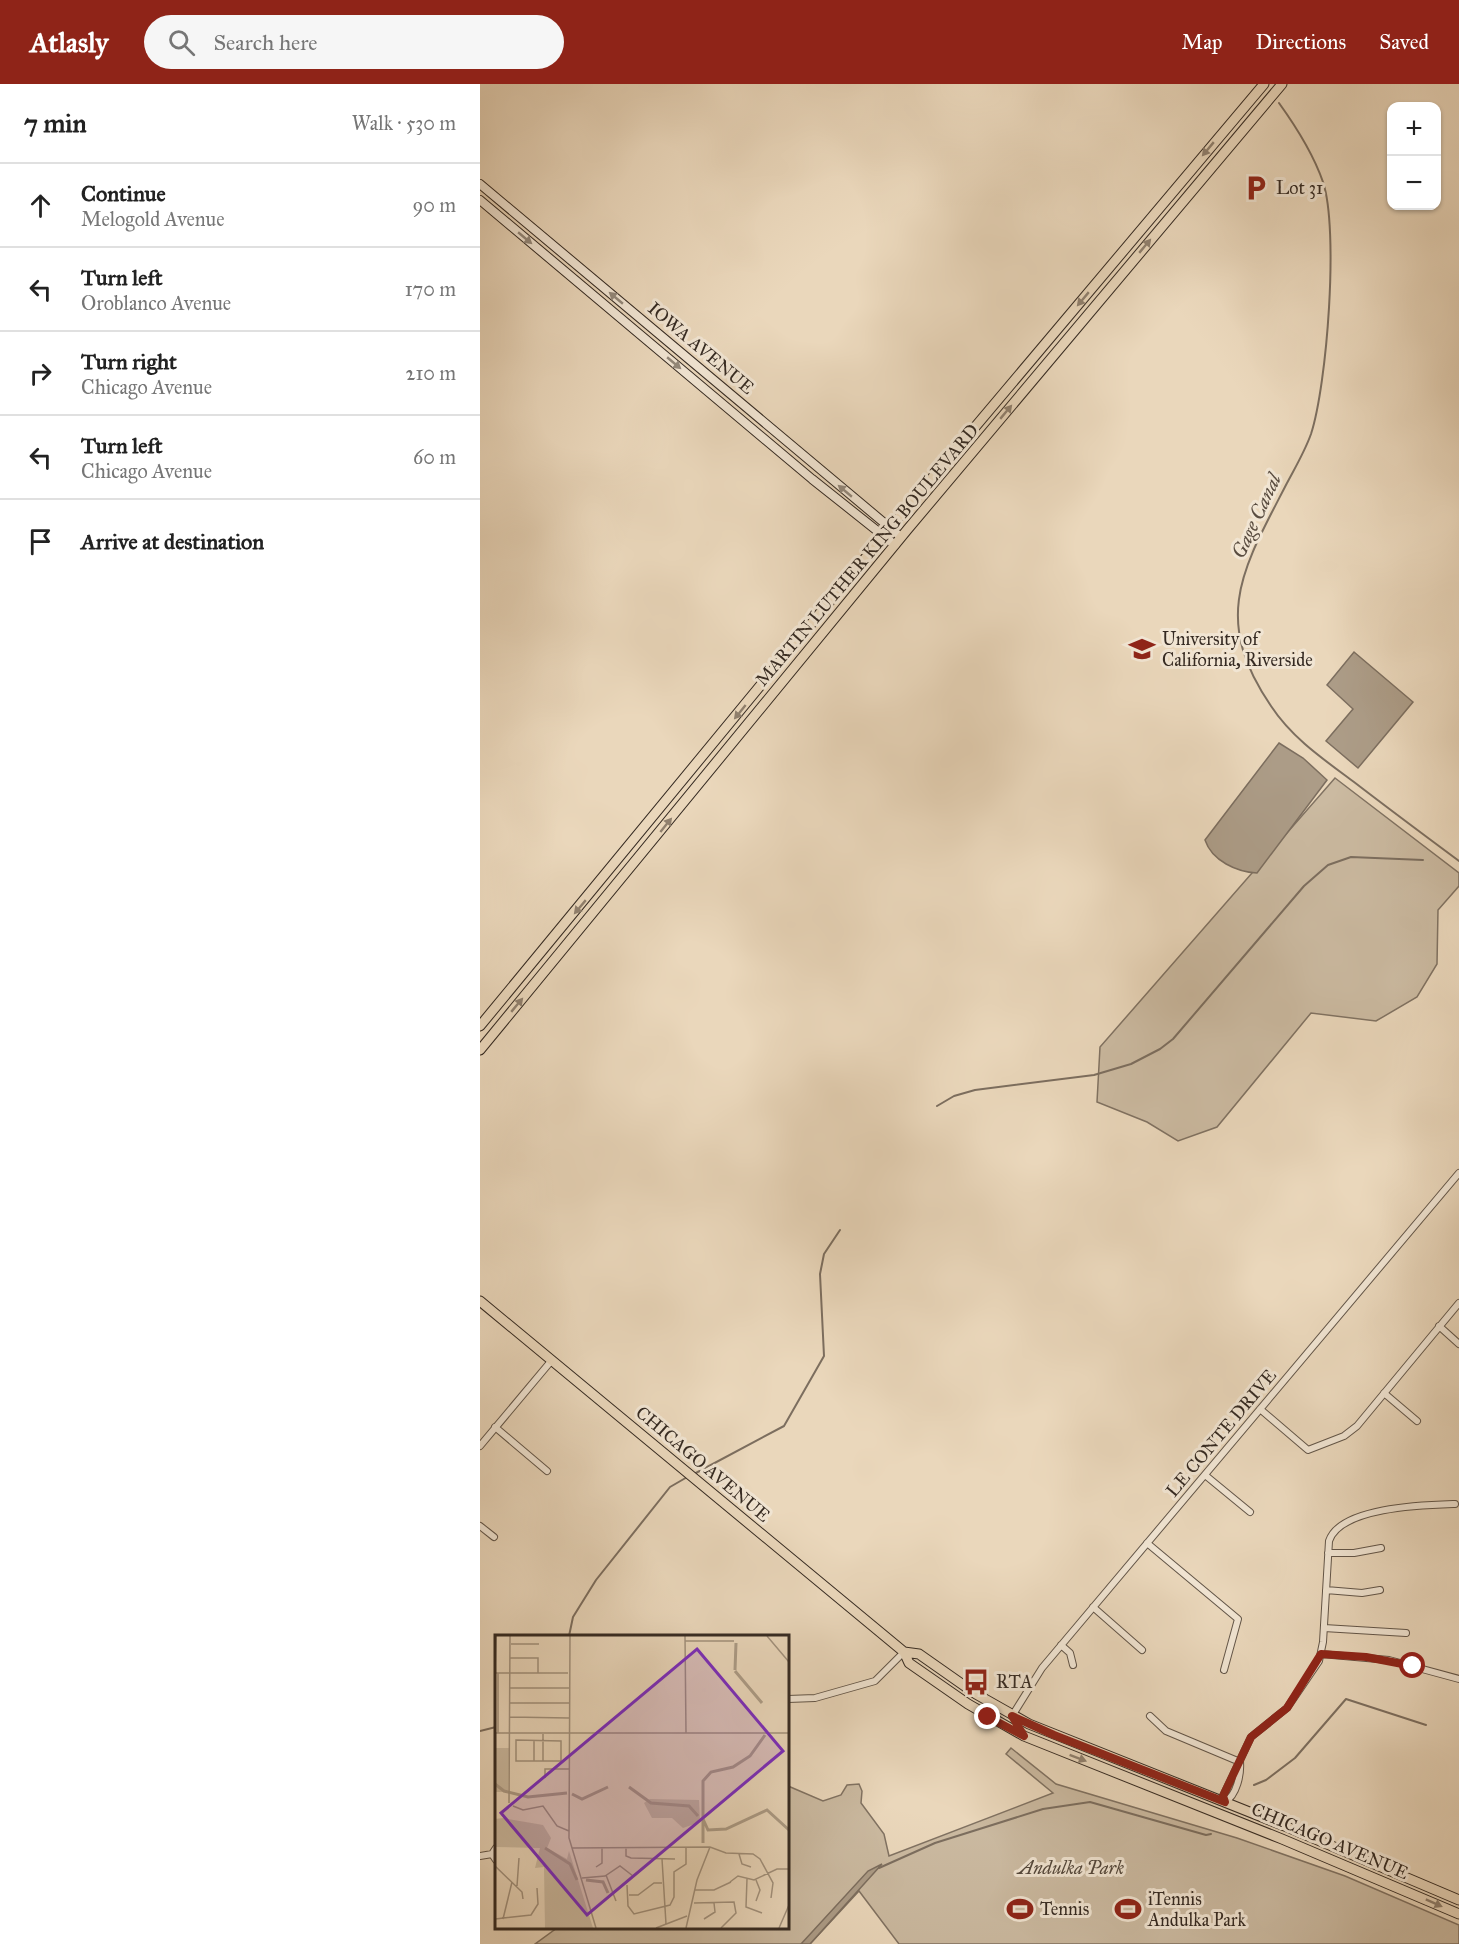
<!DOCTYPE html>
<meta charset="utf-8">
<style>
:root{--surface:#fff;--page:#f6f6f6;--text:#222;--muted:#767676;--line:#e0e0e0;--accent:#8f2418}
body{margin:0;font-family:"IM FELL Great Primer",serif;background:var(--page);color:var(--text)}
.controls{position:absolute;right:18px;top:18px;display:grid;overflow:hidden;border-radius:12px;box-shadow:0 2px 4px #0004}
.controls button{width:54px;height:54px;display:grid;place-items:center;padding:0;border:0;border-bottom:2px solid var(--line);background:var(--surface);color:var(--text);font:30px sans-serif}
.stop{position:absolute;width:18px;height:18px;margin:-14px;border:4px solid #8f2418;border-radius:50%;background:#fff}
.stop.end{background:#8f2418;border-color:#fff;box-shadow:0 2px 6px #0008}
.list{margin:0;padding:0;list-style:none}
h2{display:flex;justify-content:space-between;align-items:center;height:78px;margin:0;padding:0 24px;font-size:26px}
h2 small{font-size:20px;font-weight:400;color:var(--muted)}
.list li{display:grid;grid-template-columns:39px 1fr auto;gap:18px;align-items:center;box-sizing:border-box;height:84px;padding:0 24px;border-top:2px solid var(--line)}
.list b{display:block;font-size:22px;white-space:nowrap}
.list p{margin:0;font-size:20px;white-space:nowrap;color:var(--muted)}
.list em{font-size:20px;font-style:normal;color:var(--muted)}
.icon{flex:none;width:33px;height:33px;fill:none;stroke:currentColor;stroke-width:2;stroke-linecap:round;stroke-linejoin:round}
.map{position:relative;flex:none;width:979px;height:1860px;overflow:hidden}
header{display:flex;align-items:center;gap:36px;box-sizing:border-box;height:84px;padding:0 30px;background:var(--accent);color:#fff}
header strong{font-size:28px}
nav{display:flex;gap:33px;margin-inline-start:auto;font-size:21px}
.search{width:420px;height:54px;background:var(--page);display:flex;align-items:center;gap:15px;box-sizing:border-box;padding:0 21px;border-radius:33px;color:var(--muted);font-size:22px}
main{display:flex}
aside{flex:1;background:var(--surface)}
.map>svg:first-child{display:block}
.green{fill:#cbbaa1;stroke:#807262;stroke-width:1.5}
.water{fill:#ac9c87;stroke:#7c6e5f;stroke-width:1.5}
.lines{fill:none;stroke-linecap:round;stroke-linejoin:round}
.stream{stroke:#7c6e5f;stroke-width:2}
.street-casing{stroke:#625548;stroke-width:8}
.secondary-casing{stroke:#352a22;stroke-width:10}
.primary-casing{stroke:#352a22;stroke-width:11}
.street{stroke:#f1e5d3;stroke-width:6}
.secondary{stroke:#f1e5d3;stroke-width:8}
.primary{stroke:#ead7bb;stroke-width:9}
.oneway{fill:#90806e}
.oneway2{fill:#93887a}
.route{stroke:#8f2418;stroke-width:8}
.labels{text-anchor:middle;stroke-width:6;stroke-linejoin:round;paint-order:stroke}
.poi-label{font-size:18px;fill:#352a22;stroke:#f1e5d3;text-anchor:start}
.street-label{font-size:18px;fill:#352a22;stroke:#f1e5d3}
.park-label{font-size:18px;font-style:italic;fill:#53473b;stroke:#f1e5d3}
.water-label{font-size:20px;font-style:italic;fill:#594c40;stroke:#f1e5d3}
.inset-river{fill:none;stroke:#ac9c87;stroke-width:3}
.inset-road{fill:none;stroke:#a2927e;stroke-width:1.5}
.view{fill:#7b2cbf;fill-opacity:0.15;stroke:#7b2cbf;stroke-width:3}
.inset-edge{fill:none;stroke:#352a22;stroke-width:3}
</style>
<header>
<strong>Atlasly</strong>
<div class="search"><svg class="icon" aria-label="search" viewBox="0 0 24 24"><circle cx="10" cy="10" r="6"/><path d="M15 15l6 6"/></svg>Search here</div>
<nav><a>Map</a><a>Directions</a><a>Saved</a></nav>
</header>
<main>
<aside>
<h2>7 min<small>Walk · 530 m</small></h2>
<ul class="list">
<li><svg class="icon" aria-label="ahead" viewBox="0 0 24 24"><path d="M12 20V5M6 11l6-6 6 6"/></svg><div><b>Continue</b><p>Melogold Avenue</p></div><em>90 m</em></li>
<li><svg class="icon" aria-label="left" viewBox="0 0 24 24"><path d="M17 20v-9H6M10 6l-5 5 5 5"/></svg><div><b>Turn left</b><p>Oroblanco Avenue</p></div><em>170 m</em></li>
<li><svg class="icon" aria-label="right" viewBox="0 0 24 24"><path d="M7 20v-9h11M14 6l5 5-5 5"/></svg><div><b>Turn right</b><p>Chicago Avenue</p></div><em>210 m</em></li>
<li><svg class="icon" aria-label="left" viewBox="0 0 24 24"><path d="M17 20v-9H6M10 6l-5 5 5 5"/></svg><div><b>Turn left</b><p>Chicago Avenue</p></div><em>60 m</em></li>
<li><svg class="icon" aria-label="arrive" viewBox="0 0 24 24"><path d="M6 21V4h12l-3 4 3 4H6"/></svg><div><b>Arrive at destination</b></div></li>
</ul>
</aside>
<div class="map">
<svg width="979" height="1860" viewBox="0 0 979 1860">
<rect width="100%" height="100%" fill="#ead7bb"/>
<filter id="stains"><feTurbulence type="fractalNoise" baseFrequency=".00333" numOctaves="4"/><feColorMatrix values="0 0 0 0 .2 0 0 0 0 .09 0 0 0 0 .02 0 0 0 .5 -.17"/></filter>
<radialGradient id="worn" r=".72"><stop offset=".6" stop-color="#630" stop-opacity="0"/><stop offset="1" stop-color="#630" stop-opacity=".3"/></radialGradient>
<path class="green" d="M 855,694 L 979,789 L 979,802 L 958,826 L 957,880 L 937,913 L 896,937 L 831,929 L 737,1043 L 698,1057 L 667,1038 L 617,1018 L 620,963 Z
M 531,1664 L 576,1700 L 757,1754 L 865,1792 L 979,1841 L 979,1860 L 419,1860 L 379,1807 L 330,1860 L 55,1860 L 77,1844 L 308,1844 L 308,1702 L 343,1717 L 361,1711 L 367,1701 L 379,1700 L 382,1707 L 381,1719 L 404,1750 L 409,1772 L 573,1709 L 526,1670 Z"/>
<path class="water" d="M 874,568 L 933,618 L 878,684 L 846,657 L 873,625 L 847,601 Z
M 799,659 L 823,674 L 847,696 L 777,789 C 757,788 732,777 725,756 Z
M 402,1780 L 330,1860 L 321,1860 L 388,1787 Z"/>
<g class="lines">
<path class="stream" d="M 799,19 C 817,44 833,69 843,98 C 859,146 847,301 831,350 C 825,367 815,384 807,399 C 764,483 730,533 791,622 C 812,654 843,675 874,698 C 909,725 944,751 979,777
M 457,1022 L 474,1012 L 495,1006 L 614,991 L 651,980 L 680,965 L 693,955 L 824,802 L 848,781 L 871,773 L 943,776
M 214,1390 L 304,1342 L 344,1272 L 340,1190 L 344,1170 L 360,1146
M 89,1552 L 93,1533 L 116,1496 L 190,1403 L 209,1392
M 0,1647 L 16,1643
M 774,1701 L 786,1696 L 815,1674 L 866,1615 L 946,1641
M 399,1784 L 455,1759 L 563,1725 L 610,1718 L 726,1751 L 731,1750"/>
<g class="street-casing">
<path id="street" d="M 959,1242 L 979,1260
M 904,1309 L 937,1337
M 780,1325 L 828,1366 L 864,1352 L 877,1342 L 979,1219
M 15,1343 L 67,1387
M 0,1362 L 72,1276
M 725,1391 L 770,1428
M 0,1442 L 14,1453
M 667,1459 L 758,1535 L 744,1586
M 848,1469 L 874,1469 L 901,1464
M 846,1506 L 882,1509 L 900,1506
M 613,1523 L 662,1566
M 844,1544 L 926,1549
M 581,1561 L 590,1569 L 593,1581
M 841,1570 L 909,1576 L 979,1595
M 308,1615 L 335,1614 L 395,1597 L 424,1568
M 532,1632 L 562,1584 L 979,1089
M 670,1632 L 686,1647 L 760,1678
M 745,1718 L 743,1712 L 771,1653 L 807,1624 L 839,1577 L 843,1558 L 849,1457 C 860,1423 944,1421 975,1420
M 745,1718 C 757,1711 761,1690 760,1678
M 16,1764 L 12,1770 L 16,1776
M 0,1772 L 12,1770"/>
</g>
<g class="secondary-casing">
<path id="secondary" d="M 0,100 L 421,453
M 0,116 L 332,395 L 415,461"/>
</g>
<g class="primary-casing">
<path id="primary" d="M 0,942 L 415,438 L 784,0
M 0,966 L 427,446 L 802,0
M 0,1217 L 424,1568 L 429,1579 L 488,1620 L 544,1652 L 802,1755 L 979,1830
M 424,1568 L 439,1570 L 496,1610 L 549,1640 L 807,1743 L 979,1816"/>
</g>
<use href="#street" class="street"/>
<use href="#secondary" class="secondary"/>
<use href="#primary" class="primary"/>
</g>
<defs><path id="oneway-solid" d="M-6-.8H1V-3.2L6.5 0L1 3.2V.8H-6Z" transform="scale(1.5)"/></defs>
<g class="oneway">
<use href="#oneway-solid" transform="translate(728 65) rotate(130)"/>
<use href="#oneway-solid" transform="translate(665 162) rotate(-50)"/>
<use href="#oneway-solid" transform="translate(603 215) rotate(130)"/>
<use href="#oneway-solid" transform="translate(526 328) rotate(-50)"/>
<use href="#oneway-solid" transform="translate(260 628) rotate(129)"/>
<use href="#oneway-solid" transform="translate(186 741) rotate(-51)"/>
<use href="#oneway-solid" transform="translate(100 823) rotate(130)"/>
<use href="#oneway-solid" transform="translate(37 921) rotate(-50)"/>
<use href="#oneway-solid" transform="translate(598 1674) rotate(21)"/>
<use href="#oneway-solid" transform="translate(954 1819) rotate(24)"/>
</g>
<g class="oneway2">
<use href="#oneway-solid" transform="translate(45 154) rotate(40)"/>
<use href="#oneway-solid" transform="translate(136 214) rotate(-140)"/>
<use href="#oneway-solid" transform="translate(194 279) rotate(40)"/>
<use href="#oneway-solid" transform="translate(365 407) rotate(-140)"/>
</g>
<g class="lines">
<path class="route" d="M 508,1633 L 544,1652 L 532,1632 L 574,1651 L 745,1718 L 743,1712 L 771,1653 L 807,1624 L 841,1570 L 886,1573 L 933,1582"/>
</g>
<defs>
<g id="parking-bare" transform="scale(2.07)"><path d="M-3.5-5.5H1a3.5 3.5 0 0 1 0 7H-1V5.5H-3.5ZM-1-3.4V-.6H.8a1.4 1.4 0 0 0 0-2.8Z" fill="#8f2418" stroke="#f1e5d3" stroke-width="2.5" paint-order="stroke"/></g>
<g id="university-bare" transform="scale(2.07)"><path d="M0-5L7-2L0 1L-7-2ZM-4 1L0 2.5L4 1V4Q0 6-4 4Z" fill="#8f2418" stroke="#f1e5d3" stroke-width="2.5" paint-order="stroke"/></g>
<g id="bus-bare" transform="scale(2.07)"><path d="M-5-6H5V4H4V6H2V4H-2V6H-4V4H-5ZM-3.5-4V0h7V-4ZM-3.5 1.2v1.5H-2V1.2ZM2 1.2v1.5H3.5V1.2Z" fill="#8f2418" stroke="#f1e5d3" stroke-width="2.5" paint-order="stroke"/></g>
<g id="stadium-bare" transform="scale(2.07)"><path d="M0-5a6.5 5 0 1 0 0 10a6.5 5 0 1 0 0-10ZM-3.5-1.8h7v3.6h-7Z" fill="#8f2418" stroke="#f1e5d3" stroke-width="2.5" paint-order="stroke"/></g>
</defs>
<g fill-rule="evenodd">
<use href="#parking-bare" x="776" y="104"/>
<use href="#university-bare" x="662" y="565"/>
<use href="#bus-bare" x="496" y="1598"/>
<use href="#stadium-bare" x="540" y="1825"/>
<use href="#stadium-bare" x="648" y="1825"/>
</g>
<g class="labels">
<g class="poi-label">
<text x="796" y="110">Lot 31</text>
<text x="682" y="561">University of<tspan x="682" dy="21">California, Riverside</tspan></text>
<text x="516" y="1604">RTA</text>
<text x="668" y="1821">iTennis<tspan x="668" dy="21">Andulka Park</tspan></text>
<text x="560" y="1831">Tennis</text>
</g>
<g class="street-label">
<text transform="translate(221 264) rotate(40)" y="6">IOWA AVENUE</text>
<text transform="translate(387 471) rotate(-50)" y="6">MARTIN LUTHER KING BOULEVARD</text>
<text transform="translate(741 1349) rotate(-50)" y="6">LE CONTE DRIVE</text>
<text transform="translate(223 1380) rotate(40)" y="6">CHICAGO AVENUE</text>
<text transform="translate(850 1757) rotate(23)" y="6">CHICAGO AVENUE</text>
</g>
<g class="park-label">
<text x="591" y="1790">Andulka Park</text>
</g>
<g class="water-label">
<text transform="translate(776 432) rotate(-65)" y="7">Gage Canal</text>
</g>
</g>
<g transform="translate(15 1551)">
<rect width="294" height="294" fill="#ead7bb"/>
<path d="M 0,113 L 14,113 L 13,157 L 0,157 ZM 155,164 L 204,165 L 205,187 L 188,193 L 177,183 L 157,183 L 149,168 ZM 8,183 L 48,190 L 56,203 L 52,213 L 72,224 L 74,216 L 98,293 L 50,293 L 49,232 L 40,233 L 45,213 L 0,212 L 0,184 Z" fill="#cbbaa1"/>
<path class="inset-river" d="M 240,35 L 241,8M 240,36 L 267,68M 0,149 L 9,156 L 33,162 L 72,158M 134,152 L 156,168 L 194,171 L 203,181M 77,159 L 87,164 L 113,152M 208,184 L 213,195 L 231,194 L 272,175 L 294,195M 208,208 L 208,146 L 216,137 L 238,132 L 255,121 L 270,100M 50,213 L 75,229 L 82,245M 91,245 L 108,247 L 113,258"/>
<path class="inset-road" d="M 75,1 L 74,203 L 101,293M 190,1 L 191,98M 272,1 L 294,27M 190,6 L 239,6M 16,9 L 44,9M 15,23 L 43,23 L 43,38M 0,38 L 73,38M 0,38 L 1,1M 15,53 L 74,53M 15,68 L 74,68M 15,82 L 74,83M 0,98 L 294,98M 3,98 L 3,38M 21,105 L 66,106 L 66,126 L 21,126 ZM 39,126 L 39,105M 48,126 L 48,99M 50,143 L 50,134 L 74,134M 14,168 L 15,1M 18,171 L 28,175 L 48,171 L 62,191 L 74,196M 131,212 L 131,221 L 136,223 L 180,224M 77,213 L 215,212 L 231,218 L 258,219 L 265,224 L 278,248 L 276,263M 244,219 L 247,229 L 256,232M 167,224 L 171,289M 0,231 L 27,257 L 28,264M 101,232 L 107,228 L 107,212M 111,240 L 121,266M 87,243 L 110,241 L 125,231 L 138,241M 252,244 L 251,272 L 267,278M 261,245 L 265,255 L 261,266M 235,247 L 243,241 L 259,245 L 282,234 L 294,234M 132,250 L 133,271 L 139,279 L 175,270 L 179,262 L 179,237 L 191,229 L 191,212M 22,251 L 24,223M 200,255 L 219,255 L 236,247M 134,260 L 143,260 L 159,248 L 167,248M 199,268 L 239,267 L 241,278 L 226,293M 0,284 L 36,280 L 43,269 L 42,253M 8,284 L 17,247M 209,284 L 220,277 L 219,268M 161,293 L 192,281M 191,293 L 202,245 L 215,212M 284,293 L 294,270"/>
<path class="view" d="M 202,14 L 288,116 L 92,280 L 6,178 Z"/>
<rect width="294" height="294" class="inset-edge"/>
</g>
<rect width="100%" height="100%" filter="url(#stains)"/>
<rect width="100%" height="100%" fill="url(#worn)"/>
</svg>
<div class="controls">
<button>+</button>
<button>−</button>
</div>
<div class="stop" style="left:933px;top:1582px"></div>
<div class="stop end" style="left:508px;top:1633px"></div>
</div>
</main>
